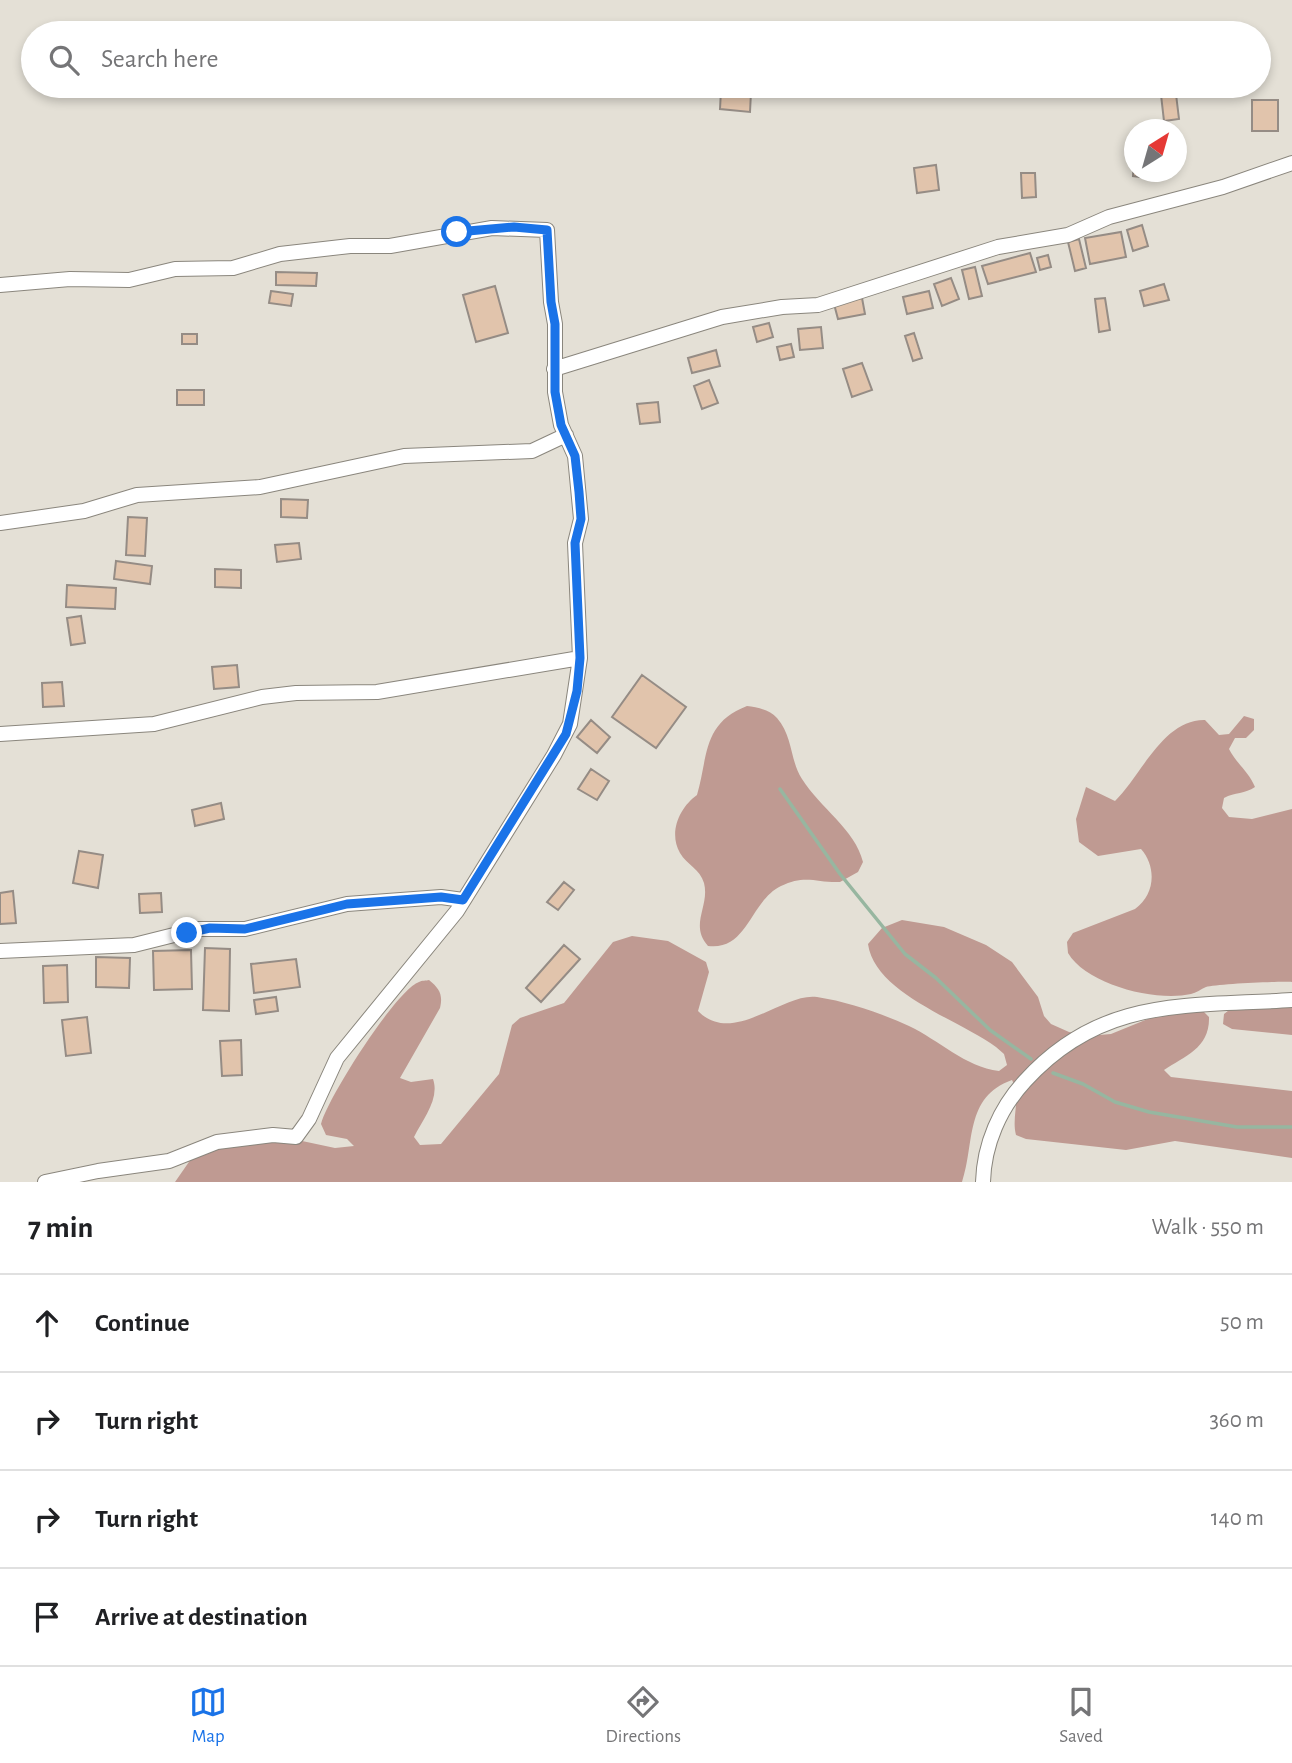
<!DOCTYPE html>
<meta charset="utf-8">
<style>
:root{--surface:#fff;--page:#f2f2f2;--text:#202124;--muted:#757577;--line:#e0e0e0;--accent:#1a73e8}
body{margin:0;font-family:"Alegreya Sans",sans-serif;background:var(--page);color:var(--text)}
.compass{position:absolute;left:1124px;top:119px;width:63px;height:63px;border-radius:50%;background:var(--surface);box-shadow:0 4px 10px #0003;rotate:37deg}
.stop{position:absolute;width:21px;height:21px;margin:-16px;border:5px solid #1a73e8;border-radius:50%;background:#fff}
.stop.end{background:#1a73e8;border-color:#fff;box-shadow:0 2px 7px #0008}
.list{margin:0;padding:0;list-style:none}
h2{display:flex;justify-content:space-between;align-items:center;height:91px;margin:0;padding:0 28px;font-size:30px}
h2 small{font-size:23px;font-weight:400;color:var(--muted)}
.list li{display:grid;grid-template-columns:46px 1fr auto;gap:21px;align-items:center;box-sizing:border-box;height:98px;padding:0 28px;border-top:2px solid var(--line)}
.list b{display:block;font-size:26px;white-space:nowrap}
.list em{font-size:23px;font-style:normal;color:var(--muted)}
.icon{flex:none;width:38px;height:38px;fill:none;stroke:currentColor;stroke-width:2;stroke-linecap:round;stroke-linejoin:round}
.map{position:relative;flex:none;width:1292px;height:1182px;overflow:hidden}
.search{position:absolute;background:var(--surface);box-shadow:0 4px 10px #0003;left:21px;right:21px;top:21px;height:77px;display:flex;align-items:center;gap:18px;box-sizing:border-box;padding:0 24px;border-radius:38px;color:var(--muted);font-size:26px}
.sheet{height:483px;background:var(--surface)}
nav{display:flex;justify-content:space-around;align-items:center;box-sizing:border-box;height:98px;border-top:2px solid var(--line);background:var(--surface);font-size:19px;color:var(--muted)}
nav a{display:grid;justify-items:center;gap:4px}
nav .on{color:var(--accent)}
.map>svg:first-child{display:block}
.forest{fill:#bf9a92}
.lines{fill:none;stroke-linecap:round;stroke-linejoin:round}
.stream{stroke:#97b6a0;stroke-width:3.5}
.building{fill:#e1c4ac;stroke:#958c85;stroke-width:2}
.street-casing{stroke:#8a867d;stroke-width:16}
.street{stroke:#fff;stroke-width:14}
.route{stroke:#1a73e8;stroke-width:9}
</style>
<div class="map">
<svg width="1292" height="1182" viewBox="0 0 1292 1182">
<rect width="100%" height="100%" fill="#e4e0d6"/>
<path class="forest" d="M 747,706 C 757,707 770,710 777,718 C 793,736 790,761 802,779 C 820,808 855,829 863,862 L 858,872 L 840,882 C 817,883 805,874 781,886 C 750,901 748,951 708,946 C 689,925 710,906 704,883 C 700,869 687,865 680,853 C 668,832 680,807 697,795 C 708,758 702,723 747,706 Z
M 1244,716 L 1254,719 L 1254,730 L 1246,738 L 1235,738 L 1229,749 C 1236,763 1249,772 1255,787 C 1245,794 1235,792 1224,798 L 1222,808 L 1229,817 L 1252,819 L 1292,809 L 1292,982 C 1280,981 1216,984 1206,987 C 1201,989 1196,993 1191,994 C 1156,1002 1087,985 1068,953 L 1067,942 L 1073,933 L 1135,909 C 1155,895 1157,867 1141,849 L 1098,856 L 1079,842 L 1076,819 L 1086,787 L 1115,801 C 1141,776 1163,719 1205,720 L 1219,735 L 1229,734 Z
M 902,920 L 944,927 L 986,945 L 1012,962 L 1038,997 L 1044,1016 L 1051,1024 L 1069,1032 L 1088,1036 L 1111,1034 L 1160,1014 L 1202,1010 L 1209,1017 C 1210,1048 1185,1056 1164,1070 L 1171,1077 L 1292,1091 L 1292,1158 L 1175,1141 L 1126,1150 L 1026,1139 L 1016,1135 C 1011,1116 1022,1096 1012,1080 C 964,1097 975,1144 962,1182 L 175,1182 L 191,1159 L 211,1146 L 288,1138 L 335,1148 L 354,1146 L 347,1139 L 326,1135 L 321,1124 C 327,1099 396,990 419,982 C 422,980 426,981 429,980 C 440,989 443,995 440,1008 L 400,1078 L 411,1082 L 433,1079 C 440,1099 423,1119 414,1137 L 420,1145 L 441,1144 L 499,1074 L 512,1025 L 520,1018 L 564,1003 L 613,942 L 632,936 L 668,941 L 706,962 L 709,972 L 698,1011 C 733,1047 783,992 817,997 C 849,1002 880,1013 909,1026 C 939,1040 965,1067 999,1071 L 1007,1065 L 1004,1054 L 996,1047 C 960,1020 875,994 868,944 L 882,928 Z
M 1233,1007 L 1292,1008 L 1292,1035 L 1232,1029 L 1223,1024 L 1224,1014 Z"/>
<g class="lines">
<path class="stream" d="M 780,789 L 840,874 L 905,954 L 936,978 L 990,1030 L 1031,1059
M 1053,1073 L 1083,1084 L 1115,1102 L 1149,1112 L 1237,1127 L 1292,1127"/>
</g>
<path class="building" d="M 1160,86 L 1175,86 L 1179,119 L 1164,121 Z
M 1183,86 L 1212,86 L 1211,95 L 1183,94 Z
M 721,90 L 751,92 L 750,112 L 720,109 Z
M 1252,100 L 1278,100 L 1278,131 L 1252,131 Z
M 1134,160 L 1134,172 L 1158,172 L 1158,179 L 1133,176 Z
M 936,165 L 939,190 L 917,193 L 914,168 Z
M 1021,173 L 1035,173 L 1036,197 L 1022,198 Z
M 1142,225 L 1148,246 L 1133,251 L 1127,230 Z
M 1121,232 L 1126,257 L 1090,264 L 1085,238 Z
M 1079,239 L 1086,268 L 1075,271 L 1068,242 Z
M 1030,253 L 1036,272 L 988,284 L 982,266 Z
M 1048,255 L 1051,267 L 1040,270 L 1037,258 Z
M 975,267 L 982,296 L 969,299 L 962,270 Z
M 276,272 L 317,273 L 316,286 L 276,285 Z
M 951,278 L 959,299 L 942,306 L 934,284 Z
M 1164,284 L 1169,300 L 1144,306 L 1140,291 Z
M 495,286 L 508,333 L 476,342 L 463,295 Z
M 271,291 L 293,294 L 291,306 L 269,303 Z
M 929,291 L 933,308 L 907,314 L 903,297 Z
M 862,298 L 865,314 L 838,319 L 834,304 Z
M 1105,298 L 1110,330 L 1099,332 L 1095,299 Z
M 769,323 L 773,337 L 757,342 L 753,327 Z
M 821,327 L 823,348 L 800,350 L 798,329 Z
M 914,333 L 922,358 L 913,361 L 905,336 Z
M 182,334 L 197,334 L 197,344 L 182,344 Z
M 791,344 L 794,357 L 780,360 L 777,347 Z
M 716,350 L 720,366 L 692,373 L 688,358 Z
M 862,363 L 872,390 L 852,397 L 843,369 Z
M 709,380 L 718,403 L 702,409 L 694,386 Z
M 177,390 L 204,390 L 204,405 L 177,405 Z
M 658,402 L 660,422 L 640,424 L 637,404 Z
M 281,499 L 308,500 L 307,518 L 281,517 Z
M 128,517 L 147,518 L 145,556 L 126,555 Z
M 299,543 L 301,559 L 277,562 L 275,545 Z
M 116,561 L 152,566 L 150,584 L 114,579 Z
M 215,569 L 241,570 L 241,588 L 215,587 Z
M 67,585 L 116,588 L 115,609 L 66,607 Z
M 81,616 L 85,643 L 71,645 L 67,618 Z
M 237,665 L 239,687 L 214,689 L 212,667 Z
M 642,675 L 686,707 L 656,748 L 612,717 Z
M 62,682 L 64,706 L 43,707 L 42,683 Z
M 591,720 L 610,737 L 597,753 L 577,737 Z
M 591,769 L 609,781 L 597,800 L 578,789 Z
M 221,803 L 224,819 L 195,826 L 192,810 Z
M 79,851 L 103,855 L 98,888 L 73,883 Z
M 564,882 L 574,890 L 558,910 L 547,902 Z
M 13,891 L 16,923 L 0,924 L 0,893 Z
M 161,893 L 162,912 L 140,913 L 139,894 Z
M 564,945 L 580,959 L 541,1002 L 526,988 Z
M 205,948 L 230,949 L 229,1011 L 203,1010 Z
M 191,950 L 192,989 L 154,990 L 153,951 Z
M 96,957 L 130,958 L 129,988 L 96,987 Z
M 296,959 L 300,987 L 254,993 L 251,964 Z
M 67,965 L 68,1002 L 44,1003 L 43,966 Z
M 276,997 L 278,1011 L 256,1014 L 254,1000 Z
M 87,1017 L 91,1053 L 66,1056 L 62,1020 Z
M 241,1040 L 242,1075 L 222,1076 L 220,1041 Z"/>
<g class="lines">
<g class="street-casing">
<path id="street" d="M 0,285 L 70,279 L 129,280 L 175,269 L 233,268 L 280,254 L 350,246 L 390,246 L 492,228 L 547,230 L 551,302 L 555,324 L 555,392 L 561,425 L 575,456 L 581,519 L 575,543 L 580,658 L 570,724 L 554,755 L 457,911 L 337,1058 L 309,1119 L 296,1137 L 273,1135 L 217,1142 L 169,1161 L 98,1171 L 45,1182
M 554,369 L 722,317 L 782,307 L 818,305 L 998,247 L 1068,235 L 1109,217 L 1223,187 L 1292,163
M 0,523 L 84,511 L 137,495 L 260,487 L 404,456 L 532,451 L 566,435
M 0,734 L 154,724 L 262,697 L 296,693 L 377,692 L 580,658
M 0,951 L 134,945 L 198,929 L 245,929 L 347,904 L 441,897 L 463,900
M 983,1182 C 984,1144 1000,1108 1025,1081 C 1102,996 1187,1007 1292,1000"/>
</g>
<use href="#street" class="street"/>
</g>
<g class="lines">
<path class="route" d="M 187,933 L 210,928 L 245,929 L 347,904 L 441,897 L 463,900 L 566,734 L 577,691 L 580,658 L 575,543 L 581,519 L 579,492 L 575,456 L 561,425 L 555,392 L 555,324 L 551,302 L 547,230 L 514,227 L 457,232"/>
</g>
</svg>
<svg class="compass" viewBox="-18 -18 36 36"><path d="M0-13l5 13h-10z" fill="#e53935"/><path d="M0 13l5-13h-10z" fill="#757577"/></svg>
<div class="stop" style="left:457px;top:232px"></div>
<div class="stop end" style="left:187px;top:933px"></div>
<div class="search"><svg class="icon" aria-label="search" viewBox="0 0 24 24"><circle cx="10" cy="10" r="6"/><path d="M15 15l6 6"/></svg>Search here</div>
</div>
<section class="sheet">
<h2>7 min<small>Walk · 550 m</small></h2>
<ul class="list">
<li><svg class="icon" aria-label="ahead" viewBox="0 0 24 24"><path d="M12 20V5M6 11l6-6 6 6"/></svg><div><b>Continue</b></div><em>50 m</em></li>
<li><svg class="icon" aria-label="right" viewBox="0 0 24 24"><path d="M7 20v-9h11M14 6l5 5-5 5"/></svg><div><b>Turn right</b></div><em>360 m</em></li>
<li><svg class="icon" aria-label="right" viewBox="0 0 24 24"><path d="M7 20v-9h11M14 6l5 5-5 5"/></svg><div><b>Turn right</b></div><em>140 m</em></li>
<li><svg class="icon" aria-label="arrive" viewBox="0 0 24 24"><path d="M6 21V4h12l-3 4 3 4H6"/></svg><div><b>Arrive at destination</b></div></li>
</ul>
</section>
<nav>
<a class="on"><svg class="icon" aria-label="map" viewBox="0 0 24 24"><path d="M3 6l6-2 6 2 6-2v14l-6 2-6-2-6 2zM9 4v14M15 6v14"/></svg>Map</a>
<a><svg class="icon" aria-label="directions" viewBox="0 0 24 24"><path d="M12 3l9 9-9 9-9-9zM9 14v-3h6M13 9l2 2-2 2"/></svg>Directions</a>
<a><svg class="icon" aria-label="saved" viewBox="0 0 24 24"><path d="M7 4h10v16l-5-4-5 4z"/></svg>Saved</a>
</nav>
